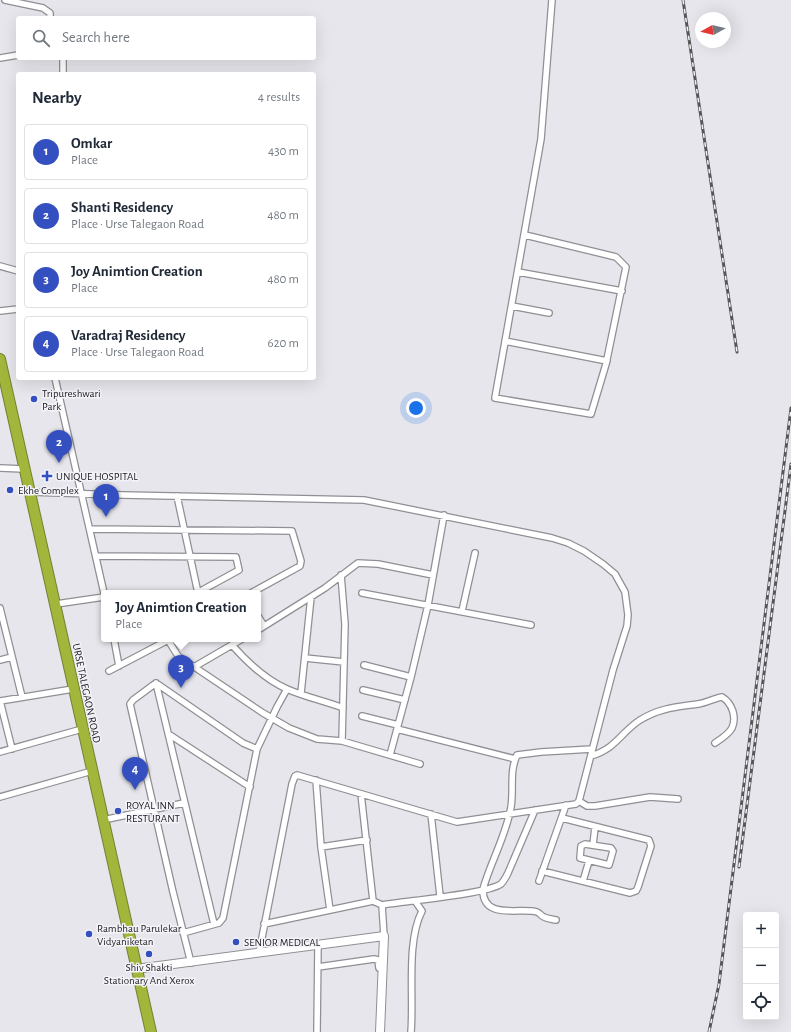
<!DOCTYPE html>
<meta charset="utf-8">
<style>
:root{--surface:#fff;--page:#f6f6f7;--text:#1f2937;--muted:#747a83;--line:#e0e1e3;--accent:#344fc0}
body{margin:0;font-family:"Alegreya Sans",sans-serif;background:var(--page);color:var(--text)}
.controls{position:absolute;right:12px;bottom:12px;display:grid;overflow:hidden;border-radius:4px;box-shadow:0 4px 16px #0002}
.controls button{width:36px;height:36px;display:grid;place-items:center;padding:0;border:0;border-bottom:1px solid var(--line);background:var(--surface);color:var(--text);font:20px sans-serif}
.compass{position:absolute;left:695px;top:12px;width:36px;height:36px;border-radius:50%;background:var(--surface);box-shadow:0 4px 16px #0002;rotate:262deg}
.you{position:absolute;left:416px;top:408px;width:14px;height:14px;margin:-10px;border:3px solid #fff;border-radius:50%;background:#1a73e8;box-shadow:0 0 0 6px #1a73e833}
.badge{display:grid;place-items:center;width:26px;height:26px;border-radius:50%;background:var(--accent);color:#fff;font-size:13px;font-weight:700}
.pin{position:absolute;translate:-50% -33px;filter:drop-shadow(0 1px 2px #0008)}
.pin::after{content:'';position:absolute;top:21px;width:14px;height:12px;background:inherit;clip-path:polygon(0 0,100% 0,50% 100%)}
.popup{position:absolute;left:101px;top:590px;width:160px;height:52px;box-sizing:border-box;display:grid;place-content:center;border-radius:4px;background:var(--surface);filter:drop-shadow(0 1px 3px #0005);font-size:13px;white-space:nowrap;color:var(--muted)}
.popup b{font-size:15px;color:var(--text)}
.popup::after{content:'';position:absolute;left:50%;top:100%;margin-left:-8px;border:8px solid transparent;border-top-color:var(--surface)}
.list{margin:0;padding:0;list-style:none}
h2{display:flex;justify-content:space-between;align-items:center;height:52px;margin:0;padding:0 16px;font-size:17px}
h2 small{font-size:13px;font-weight:400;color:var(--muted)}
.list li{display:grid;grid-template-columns:26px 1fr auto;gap:12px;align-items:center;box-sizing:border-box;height:56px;margin:0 8px 8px;padding:0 8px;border:1px solid var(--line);border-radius:4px}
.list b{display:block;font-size:15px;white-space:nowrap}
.list p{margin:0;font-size:13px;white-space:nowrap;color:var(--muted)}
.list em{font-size:13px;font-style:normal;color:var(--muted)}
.icon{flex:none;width:22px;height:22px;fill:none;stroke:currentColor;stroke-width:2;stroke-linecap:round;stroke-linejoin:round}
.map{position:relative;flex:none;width:791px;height:1032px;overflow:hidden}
.search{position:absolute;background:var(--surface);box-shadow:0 4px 16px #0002;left:16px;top:16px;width:300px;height:44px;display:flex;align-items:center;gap:10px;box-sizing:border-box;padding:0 14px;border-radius:4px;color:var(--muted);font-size:15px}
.panel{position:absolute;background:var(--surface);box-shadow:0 4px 16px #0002;left:16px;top:72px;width:300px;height:308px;border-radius:4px}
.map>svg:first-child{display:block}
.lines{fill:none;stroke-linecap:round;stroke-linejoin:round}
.street-casing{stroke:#8f8f94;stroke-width:8}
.secondary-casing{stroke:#8f8f94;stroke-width:10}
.highway-casing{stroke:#748133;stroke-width:12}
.street{stroke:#fff;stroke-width:5.5}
.secondary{stroke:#fff;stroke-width:8}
.highway{stroke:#a2b63c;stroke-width:10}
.rail-casing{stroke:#565659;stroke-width:3}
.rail{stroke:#f3f3f9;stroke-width:1.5;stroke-dasharray:4.5;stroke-linecap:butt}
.poi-dot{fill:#344fc0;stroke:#f3f3f9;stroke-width:1.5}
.labels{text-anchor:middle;stroke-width:3;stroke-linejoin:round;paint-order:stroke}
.poi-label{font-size:11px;fill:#1f1f21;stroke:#f3f3f9;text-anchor:start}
.street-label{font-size:11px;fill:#1f1f21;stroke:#f3f3f9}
</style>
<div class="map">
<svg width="791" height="1032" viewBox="0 0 791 1032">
<rect width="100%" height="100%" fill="#e6e6ec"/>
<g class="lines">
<g class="street-casing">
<path id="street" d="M 5,0 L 43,8 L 50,13 L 50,18
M 0,58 L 18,55
M 63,58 L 63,74
M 525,235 L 616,257 L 626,267 L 606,364 L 591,414 L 495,398 L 541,139 L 552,0
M 0,266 L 18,271
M 518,272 L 622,291
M 512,306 L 549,313
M 0,311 L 18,309
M 505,341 L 607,361
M 55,378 L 104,593
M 0,468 L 24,469
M 29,492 L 123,495 L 364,500 L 552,538 L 568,543 L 584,551 L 603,564 L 615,574 L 625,592 L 628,615 L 627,626 L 613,670 L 579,801 L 576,804 L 457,822 L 297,775 L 295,776 L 292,784 L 259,953
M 177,496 L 198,593
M 91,529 L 292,531 L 301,561 L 300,566 L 251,593
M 97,556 L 236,557 L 239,570 L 197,593
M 341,575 L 345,624 L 342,741
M 362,593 L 531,625
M 56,604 L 104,597
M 0,608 L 22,697
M 462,611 L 475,553
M 258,616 L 264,626
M 258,630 L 325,588 L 358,563 L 378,564 L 433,575
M 114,639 L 119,666
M 168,640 L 178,656 L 263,713 L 289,728 L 317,739 L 342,741 L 420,764
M 232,645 C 247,662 266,680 287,689 C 305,697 325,701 343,708
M 305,658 L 344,662
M 0,660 L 12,657
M 364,665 L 411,677
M 194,667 L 242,639
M 109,671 L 170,639
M 156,683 L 214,924
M 363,690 L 405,700
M 301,693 L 311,597
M 0,701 L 73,689
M 0,701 L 12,749
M 362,716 L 398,725
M 397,729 L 515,759
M 170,735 L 250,787
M 0,752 L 82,729
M 390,755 L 411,677 L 428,605 L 444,515
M 591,756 C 617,748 620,733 640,720 C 659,708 677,707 698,704 C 707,703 714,698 722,697 C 732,703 737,717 732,728 C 729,734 721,739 715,743
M 316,780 L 321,847 L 330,910
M 361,794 L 373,901
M 0,797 L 92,771
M 579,801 L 587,806 L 595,806 L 650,797 L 678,799
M 431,814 L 440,896
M 103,820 L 184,803
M 585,844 L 611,848 L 613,851 L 609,865 L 580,858 L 581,846 Z
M 593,845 L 595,827
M 321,847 L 367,840
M 542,871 L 630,893 L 636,891 L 638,887 L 651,846 L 649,840 L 562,818
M 539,881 L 566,805
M 583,881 L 589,861
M 382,905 L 384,936
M 556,920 C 552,919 548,919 544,917 C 541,916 540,913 537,912 C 521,907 482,921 483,889 C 491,861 506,836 511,807 C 514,790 509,772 517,755 L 541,752 L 592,749
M 264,924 L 373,901 L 382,905 C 405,901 487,894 501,884 C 504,881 506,877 508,873 L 535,810
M 183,933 L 219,923 L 223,918 L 257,749 L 277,707 L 287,689
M 191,963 L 173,892 L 130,704 L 133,700 L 156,683 L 243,743 L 257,749
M 318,967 L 374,959 L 378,960 L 379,968
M 317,1032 L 318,945
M 411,1032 C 414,996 406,942 422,911 L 415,901"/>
</g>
<g class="secondary-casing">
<path id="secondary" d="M 136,969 L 384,936 L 380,1032"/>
</g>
<g class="highway-casing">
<path id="highway" d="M 0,359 L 151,1032"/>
</g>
<use href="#street" class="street"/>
<use href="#secondary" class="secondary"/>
<use href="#highway" class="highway"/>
<g class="rail-casing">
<path id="rail" d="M 683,0 L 737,352
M 739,867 L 791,464
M 709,1032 L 719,984 L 791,408"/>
</g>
<use href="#rail" class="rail"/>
</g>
<g class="poi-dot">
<circle cx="34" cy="399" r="4"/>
<path d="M45 470h4v4h4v4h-4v4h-4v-4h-4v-4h4z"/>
<circle cx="10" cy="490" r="4"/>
<circle cx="118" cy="811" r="4"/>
<circle cx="89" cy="934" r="4"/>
<circle cx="236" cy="942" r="4"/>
<circle cx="149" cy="954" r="4"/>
</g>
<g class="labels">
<g class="poi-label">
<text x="42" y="397">Tripureshwari<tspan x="42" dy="13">Park</tspan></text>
<text x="56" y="480">UNIQUE HOSPITAL</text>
<text x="18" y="494">Ekhe Complex</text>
<text x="126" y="809">ROYAL INN<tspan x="126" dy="13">RESTURANT</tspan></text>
<text x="97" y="932">Rambhau Parulekar<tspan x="97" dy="13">Vidyaniketan</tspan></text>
<text x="244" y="946">SENIOR MEDICAL</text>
<text x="149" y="971" text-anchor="middle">Shiv Shakti<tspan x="149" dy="13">Stationary And Xerox</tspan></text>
</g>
<g class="street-label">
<text transform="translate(87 693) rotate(78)" y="4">URSE TALEGAON ROAD</text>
</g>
</g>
</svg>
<div class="controls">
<button>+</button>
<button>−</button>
<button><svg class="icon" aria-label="locate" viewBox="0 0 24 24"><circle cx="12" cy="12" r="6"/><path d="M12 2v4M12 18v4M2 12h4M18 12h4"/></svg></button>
</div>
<svg class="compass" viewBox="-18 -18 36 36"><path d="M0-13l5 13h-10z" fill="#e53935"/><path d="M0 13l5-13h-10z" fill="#747a83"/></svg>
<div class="you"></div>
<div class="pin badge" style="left:106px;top:517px">1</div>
<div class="pin badge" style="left:59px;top:463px">2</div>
<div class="pin badge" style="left:181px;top:688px">3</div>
<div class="popup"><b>Joy Animtion Creation</b>Place</div>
<div class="pin badge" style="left:135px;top:790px">4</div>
<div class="search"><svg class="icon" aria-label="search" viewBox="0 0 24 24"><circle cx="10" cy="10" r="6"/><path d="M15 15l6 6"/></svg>Search here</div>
<section class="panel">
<h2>Nearby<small>4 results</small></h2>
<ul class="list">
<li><span class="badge">1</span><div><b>Omkar</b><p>Place</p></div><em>430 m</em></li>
<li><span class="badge">2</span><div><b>Shanti Residency</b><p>Place · Urse Talegaon Road</p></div><em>480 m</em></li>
<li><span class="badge">3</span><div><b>Joy Animtion Creation</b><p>Place</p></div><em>480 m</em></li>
<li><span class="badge">4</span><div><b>Varadraj Residency</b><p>Place · Urse Talegaon Road</p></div><em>620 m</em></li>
</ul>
</section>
</div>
